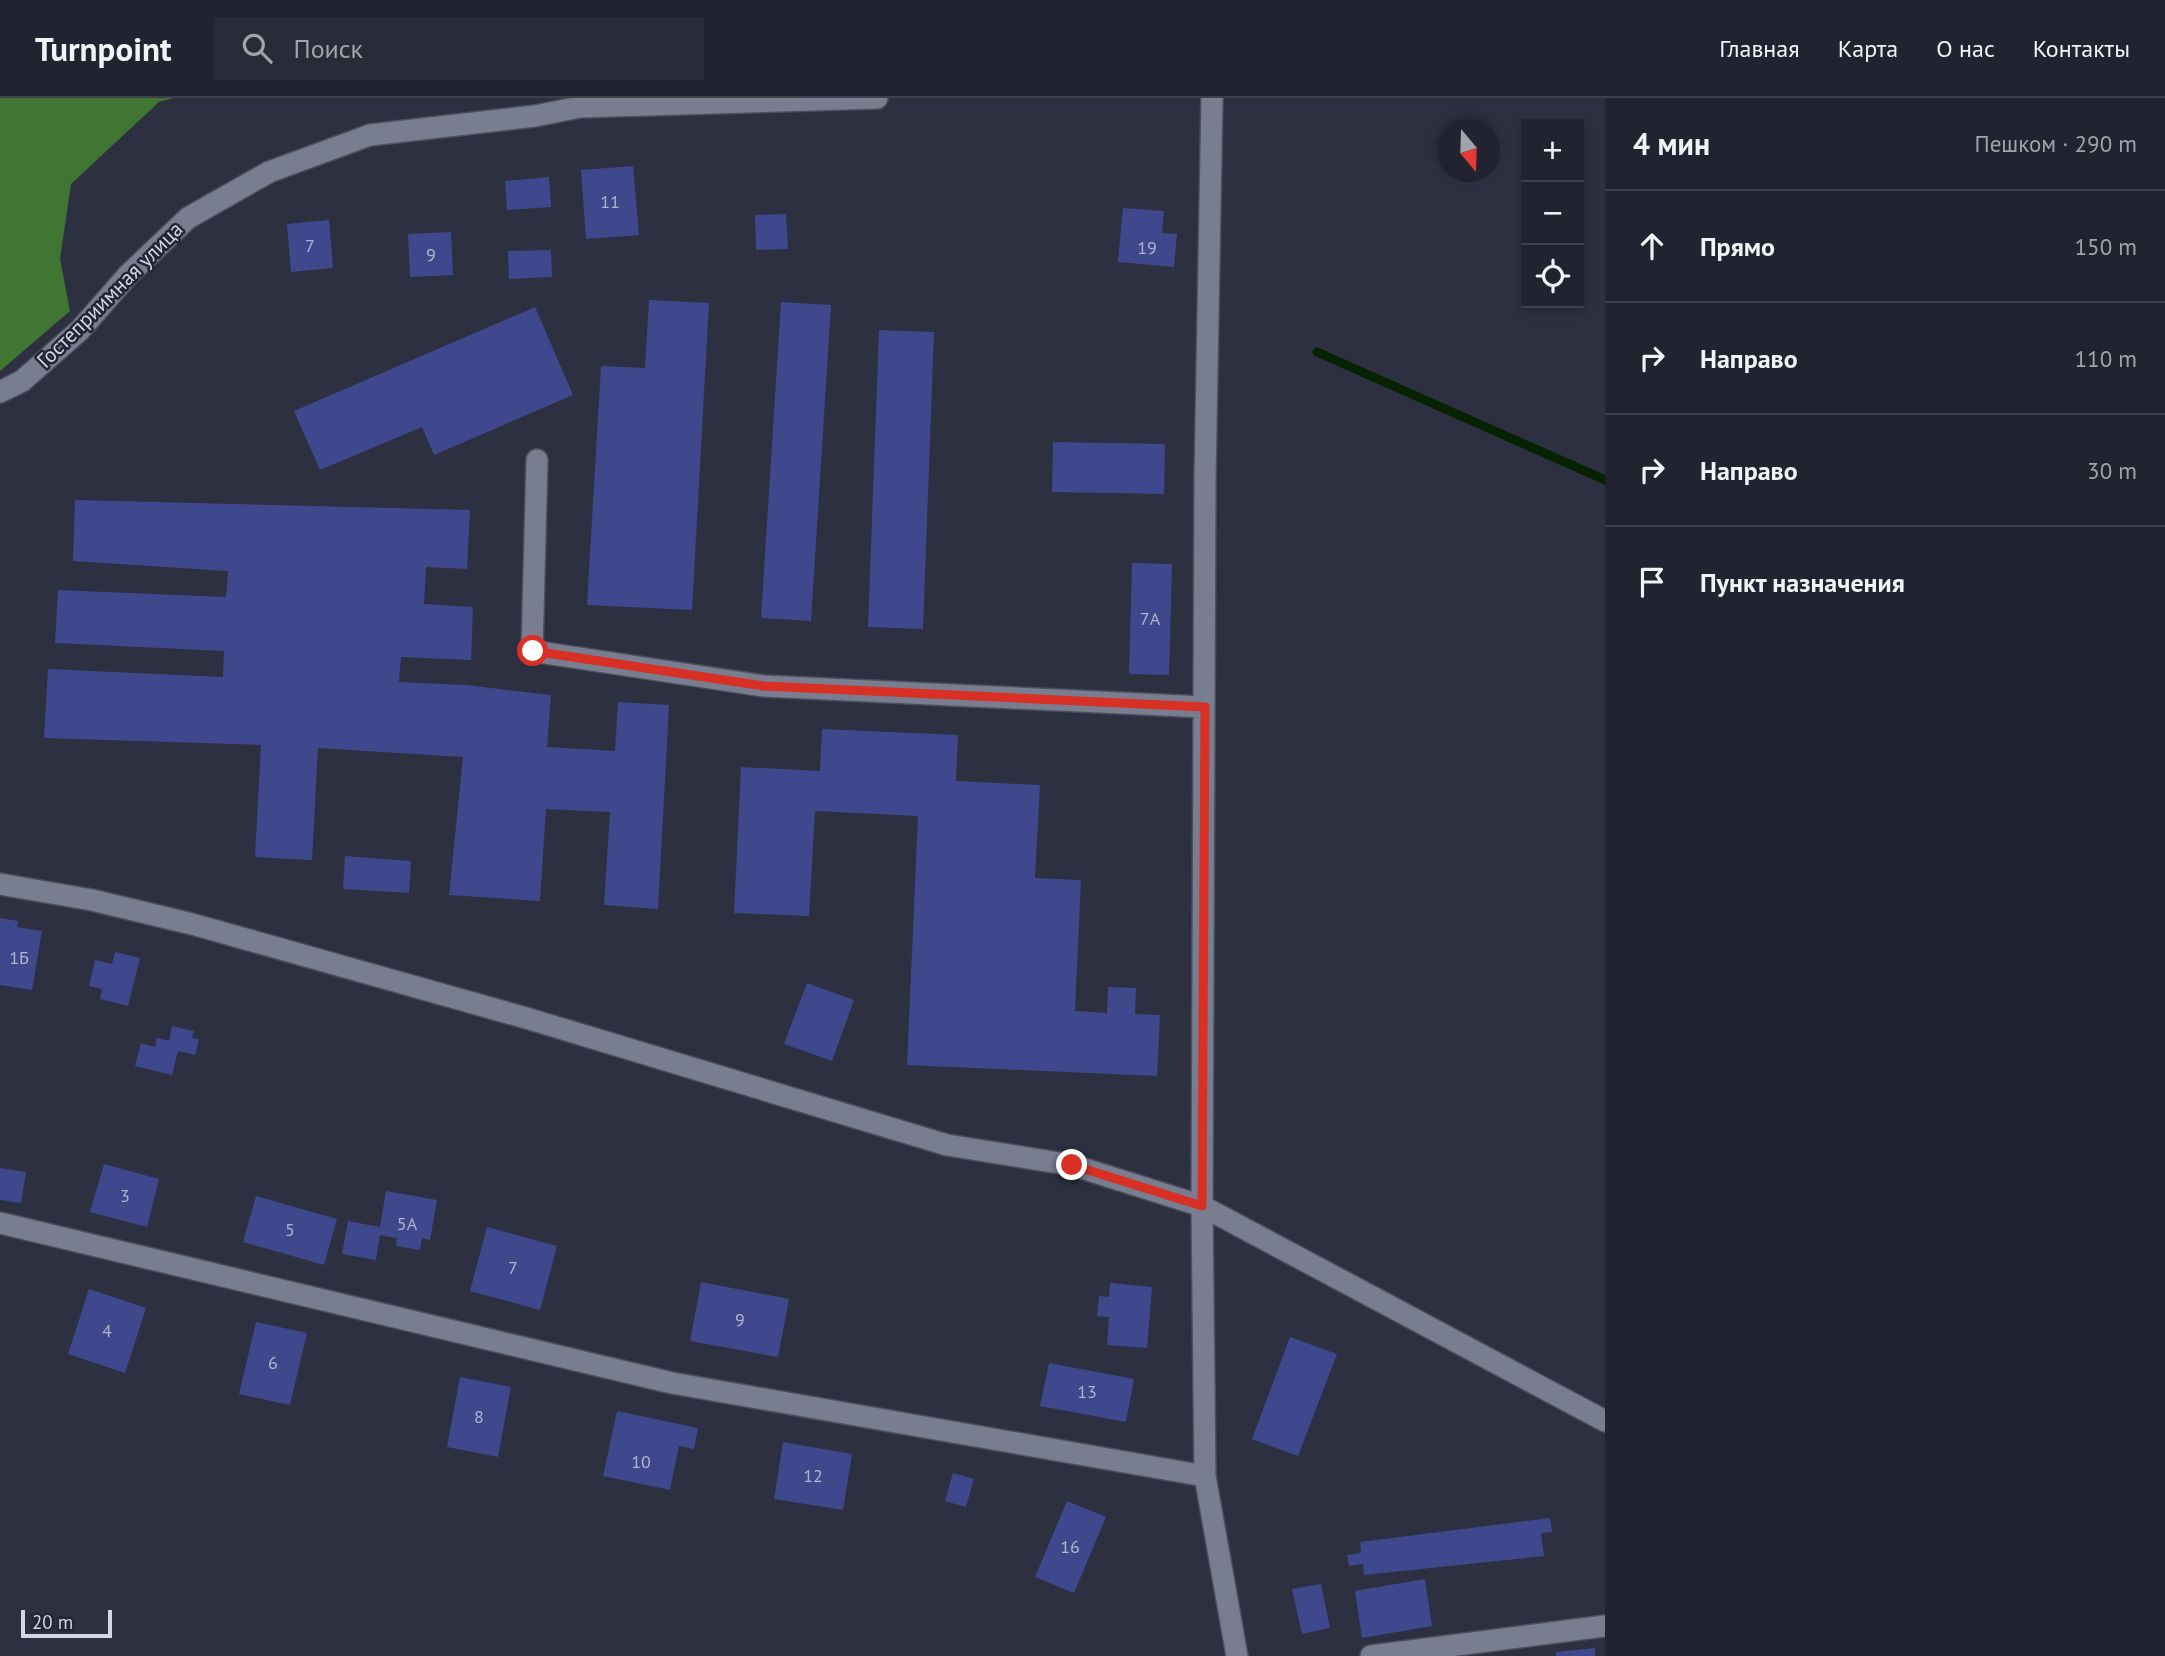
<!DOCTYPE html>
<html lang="ru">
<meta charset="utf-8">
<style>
:root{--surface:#212430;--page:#292c38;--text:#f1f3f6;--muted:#a2a4ab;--line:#3e414c}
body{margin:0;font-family:"PT Sans",sans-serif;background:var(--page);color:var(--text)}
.controls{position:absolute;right:21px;top:21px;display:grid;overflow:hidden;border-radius:0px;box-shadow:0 4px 10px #0003}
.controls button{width:63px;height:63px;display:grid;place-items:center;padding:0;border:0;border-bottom:2px solid var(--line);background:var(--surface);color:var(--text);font:35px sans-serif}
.compass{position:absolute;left:1437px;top:21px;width:63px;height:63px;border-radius:50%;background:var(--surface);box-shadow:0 4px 10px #0003;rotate:161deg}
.scale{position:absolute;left:21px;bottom:18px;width:91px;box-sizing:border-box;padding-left:7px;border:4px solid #d5d8e2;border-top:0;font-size:19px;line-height:24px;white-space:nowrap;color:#d5d8e2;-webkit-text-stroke:5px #232635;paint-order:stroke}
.stop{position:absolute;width:21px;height:21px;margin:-16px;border:5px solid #d93025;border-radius:50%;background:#fff}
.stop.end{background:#d93025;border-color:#fff;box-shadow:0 2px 7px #0008}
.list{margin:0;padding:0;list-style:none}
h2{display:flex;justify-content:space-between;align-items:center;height:91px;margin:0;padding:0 28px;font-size:30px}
h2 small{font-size:23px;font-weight:400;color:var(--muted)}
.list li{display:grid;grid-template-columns:46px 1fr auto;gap:21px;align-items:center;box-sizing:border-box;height:112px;padding:0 28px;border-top:2px solid var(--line)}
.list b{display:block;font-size:26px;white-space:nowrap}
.list em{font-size:23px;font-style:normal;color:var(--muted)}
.icon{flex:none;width:38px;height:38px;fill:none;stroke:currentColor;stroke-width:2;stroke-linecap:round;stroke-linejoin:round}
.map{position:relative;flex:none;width:1605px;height:1558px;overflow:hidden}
header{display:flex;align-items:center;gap:42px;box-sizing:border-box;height:98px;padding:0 35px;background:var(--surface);border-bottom:2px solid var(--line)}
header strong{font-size:33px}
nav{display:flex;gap:38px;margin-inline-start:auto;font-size:24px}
.search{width:490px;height:63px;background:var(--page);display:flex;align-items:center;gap:18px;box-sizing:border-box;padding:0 24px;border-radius:0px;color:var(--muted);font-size:26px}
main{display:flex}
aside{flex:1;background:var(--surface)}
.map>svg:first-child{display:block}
.forest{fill:#417534}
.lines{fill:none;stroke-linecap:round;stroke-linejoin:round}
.stream{stroke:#072201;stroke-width:9}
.building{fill:#3f488c}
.minor-casing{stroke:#4b4e5b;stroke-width:24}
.minor{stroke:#797d90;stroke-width:21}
.route{stroke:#d93025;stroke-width:9}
.labels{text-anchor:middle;stroke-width:5;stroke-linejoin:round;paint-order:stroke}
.number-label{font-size:18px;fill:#b0b4cc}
.street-label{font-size:21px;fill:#d5d8e2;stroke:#232635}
</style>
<header>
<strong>Turnpoint</strong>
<div class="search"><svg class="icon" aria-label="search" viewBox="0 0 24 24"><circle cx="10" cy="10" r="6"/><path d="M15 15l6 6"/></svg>Поиск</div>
<nav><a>Главная</a><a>Карта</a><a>О нас</a><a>Контакты</a></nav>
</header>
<main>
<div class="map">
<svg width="1605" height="1558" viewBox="0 0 1605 1558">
<rect width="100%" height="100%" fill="#2c3040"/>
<path class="forest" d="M 0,0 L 173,0 L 159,4 L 71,86 L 60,161 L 70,213 L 0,273 Z"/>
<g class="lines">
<path class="stream" d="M 1317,254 L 1605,382"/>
</g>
<path class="building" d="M 633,68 L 639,137 L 586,141 L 581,72 Z
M 549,79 L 551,109 L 507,112 L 505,83 Z
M 1123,110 L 1164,113 L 1162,135 L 1177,136 L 1174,169 L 1118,164 Z
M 786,116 L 788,151 L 756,152 L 755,117 Z
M 329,122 L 333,170 L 291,174 L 287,126 Z
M 451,134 L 453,177 L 410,179 L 408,136 Z
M 551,152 L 552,179 L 509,181 L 508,153 Z
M 649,202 L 709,205 L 692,512 L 587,507 L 601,268 L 645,270 Z
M 781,204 L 831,207 L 811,523 L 761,520 Z
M 535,209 L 573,297 L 434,357 L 422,329 L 320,372 L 294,313 Z
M 879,232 L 934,234 L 923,531 L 868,529 Z
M 1053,344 L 1165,346 L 1164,396 L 1052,394 Z
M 75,402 L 470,412 L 467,471 L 426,469 L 424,506 L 473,509 L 471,562 L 401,559 L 399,584 L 466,587 L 551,597 L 547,649 L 615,653 L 618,604 L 669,607 L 658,811 L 604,807 L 610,714 L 546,711 L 540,803 L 449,797 L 463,659 L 318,650 L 312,762 L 255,759 L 261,647 L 44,640 L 48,571 L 223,579 L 224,553 L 55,545 L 58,492 L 226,499 L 228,473 L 73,463 Z
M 1132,465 L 1172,466 L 1169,577 L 1129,576 Z
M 822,631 L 958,637 L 956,683 L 1040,687 L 1035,780 L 1081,782 L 1075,913 L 1107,915 L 1108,889 L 1136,890 L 1135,916 L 1160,917 L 1157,978 L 907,967 L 918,718 L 815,713 L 809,818 L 734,815 L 741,669 L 820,673 Z
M 345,758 L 411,763 L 409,795 L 343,791 Z
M 0,820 L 18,823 L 17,829 L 42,833 L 32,892 L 0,887 Z
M 115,854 L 140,860 L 128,908 L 100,901 L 102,891 L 89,888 L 95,862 L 112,866 Z
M 807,885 L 854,902 L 832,963 L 784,946 Z
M 172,928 L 194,933 L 192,940 L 199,941 L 195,957 L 178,953 L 172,977 L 135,968 L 141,945 L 155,949 L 157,940 L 169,943 Z
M 104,1066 L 159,1081 L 147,1129 L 90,1114 Z
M 0,1070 L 26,1074 L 21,1105 L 0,1102 Z
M 386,1093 L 437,1102 L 430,1142 L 422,1140 L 420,1152 L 396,1148 L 397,1140 L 380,1137 L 376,1162 L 342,1156 L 348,1123 L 380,1129 Z
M 256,1098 L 337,1121 L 324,1167 L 243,1144 Z
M 487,1129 L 557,1148 L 540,1212 L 470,1193 Z
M 701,1184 L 789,1201 L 778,1259 L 690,1243 Z
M 1110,1185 L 1152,1189 L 1147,1250 L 1107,1247 L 1109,1219 L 1097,1218 L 1099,1198 L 1109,1199 Z
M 89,1191 L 146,1210 L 125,1275 L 68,1256 Z
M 256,1224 L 307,1235 L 290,1307 L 239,1296 Z
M 1290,1239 L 1337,1256 L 1298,1358 L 1252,1341 Z
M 1049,1265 L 1134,1281 L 1126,1324 L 1040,1308 Z
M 460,1279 L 511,1289 L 498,1359 L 447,1349 Z
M 617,1313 L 698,1330 L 694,1351 L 679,1348 L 670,1392 L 603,1378 Z
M 783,1344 L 852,1356 L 843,1412 L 774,1401 Z
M 953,1375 L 974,1381 L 966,1409 L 945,1403 Z
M 1067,1403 L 1106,1419 L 1074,1495 L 1035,1479 Z
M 1550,1420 L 1552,1434 L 1541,1435 L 1544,1458 L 1364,1477 L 1363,1466 L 1349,1468 L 1347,1457 L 1361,1455 L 1360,1444 Z
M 1425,1481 L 1432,1528 L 1362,1540 L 1355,1493 Z
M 1321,1486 L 1330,1530 L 1302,1536 L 1292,1491 Z
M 1595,1550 L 1595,1558 L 1556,1558 L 1556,1554 Z"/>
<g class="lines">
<g class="minor-casing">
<path id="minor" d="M 1212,0 L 1205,381 L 1202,1108 L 1205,1378 L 1237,1558
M 0,294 L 22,283 L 80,232 L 129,176 L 188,120 L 269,74 L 370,37 L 535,18 L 580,9 L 877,0
M 537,362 L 532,553 L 764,588 L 1204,609
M 0,786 L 92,802 L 192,826 L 526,920 L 947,1047 L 1072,1067 L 1202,1108 L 1605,1323
M 0,1125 L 672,1285 L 1205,1378
M 1371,1558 L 1605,1528"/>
</g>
<use href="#minor" class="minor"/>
</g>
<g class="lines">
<path class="route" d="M 533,553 L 764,588 L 1205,609 L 1202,1108 L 1072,1067"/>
</g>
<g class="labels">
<g class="number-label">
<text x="610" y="110">11</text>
<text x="310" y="154">7</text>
<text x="1147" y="156">19</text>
<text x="431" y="163">9</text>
<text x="1150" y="527">7А</text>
<text x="19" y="866">1Б</text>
<text x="125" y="1104">3</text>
<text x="407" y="1132">5А</text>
<text x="290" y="1138">5</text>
<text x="513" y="1176">7</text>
<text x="740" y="1228">9</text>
<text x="107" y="1239">4</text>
<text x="273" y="1271">6</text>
<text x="1087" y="1300">13</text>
<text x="479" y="1325">8</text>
<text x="641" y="1370">10</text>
<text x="813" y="1384">12</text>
<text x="1070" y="1455">16</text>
</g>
<g class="street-label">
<text transform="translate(110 197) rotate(-45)" y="7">Гостеприимная улица</text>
</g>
</g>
</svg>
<div class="controls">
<button>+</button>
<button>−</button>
<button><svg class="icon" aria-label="locate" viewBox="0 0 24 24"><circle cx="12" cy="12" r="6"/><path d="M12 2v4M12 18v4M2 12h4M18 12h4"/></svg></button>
</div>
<svg class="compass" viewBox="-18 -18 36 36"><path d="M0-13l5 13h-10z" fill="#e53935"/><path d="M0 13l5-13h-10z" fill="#a2a4ab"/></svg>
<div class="scale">20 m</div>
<div class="stop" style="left:533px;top:553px"></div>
<div class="stop end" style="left:1072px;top:1067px"></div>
</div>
<aside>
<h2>4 мин<small>Пешком · 290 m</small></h2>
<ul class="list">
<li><svg class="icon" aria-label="ahead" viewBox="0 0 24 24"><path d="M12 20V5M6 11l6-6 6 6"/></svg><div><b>Прямо</b></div><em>150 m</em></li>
<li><svg class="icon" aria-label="right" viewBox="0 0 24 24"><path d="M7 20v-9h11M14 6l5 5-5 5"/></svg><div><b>Направо</b></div><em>110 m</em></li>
<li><svg class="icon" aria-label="right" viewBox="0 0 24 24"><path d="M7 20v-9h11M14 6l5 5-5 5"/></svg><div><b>Направо</b></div><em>30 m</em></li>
<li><svg class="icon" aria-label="arrive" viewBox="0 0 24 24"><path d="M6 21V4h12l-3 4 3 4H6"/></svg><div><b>Пункт назначения</b></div></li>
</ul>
</aside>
</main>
